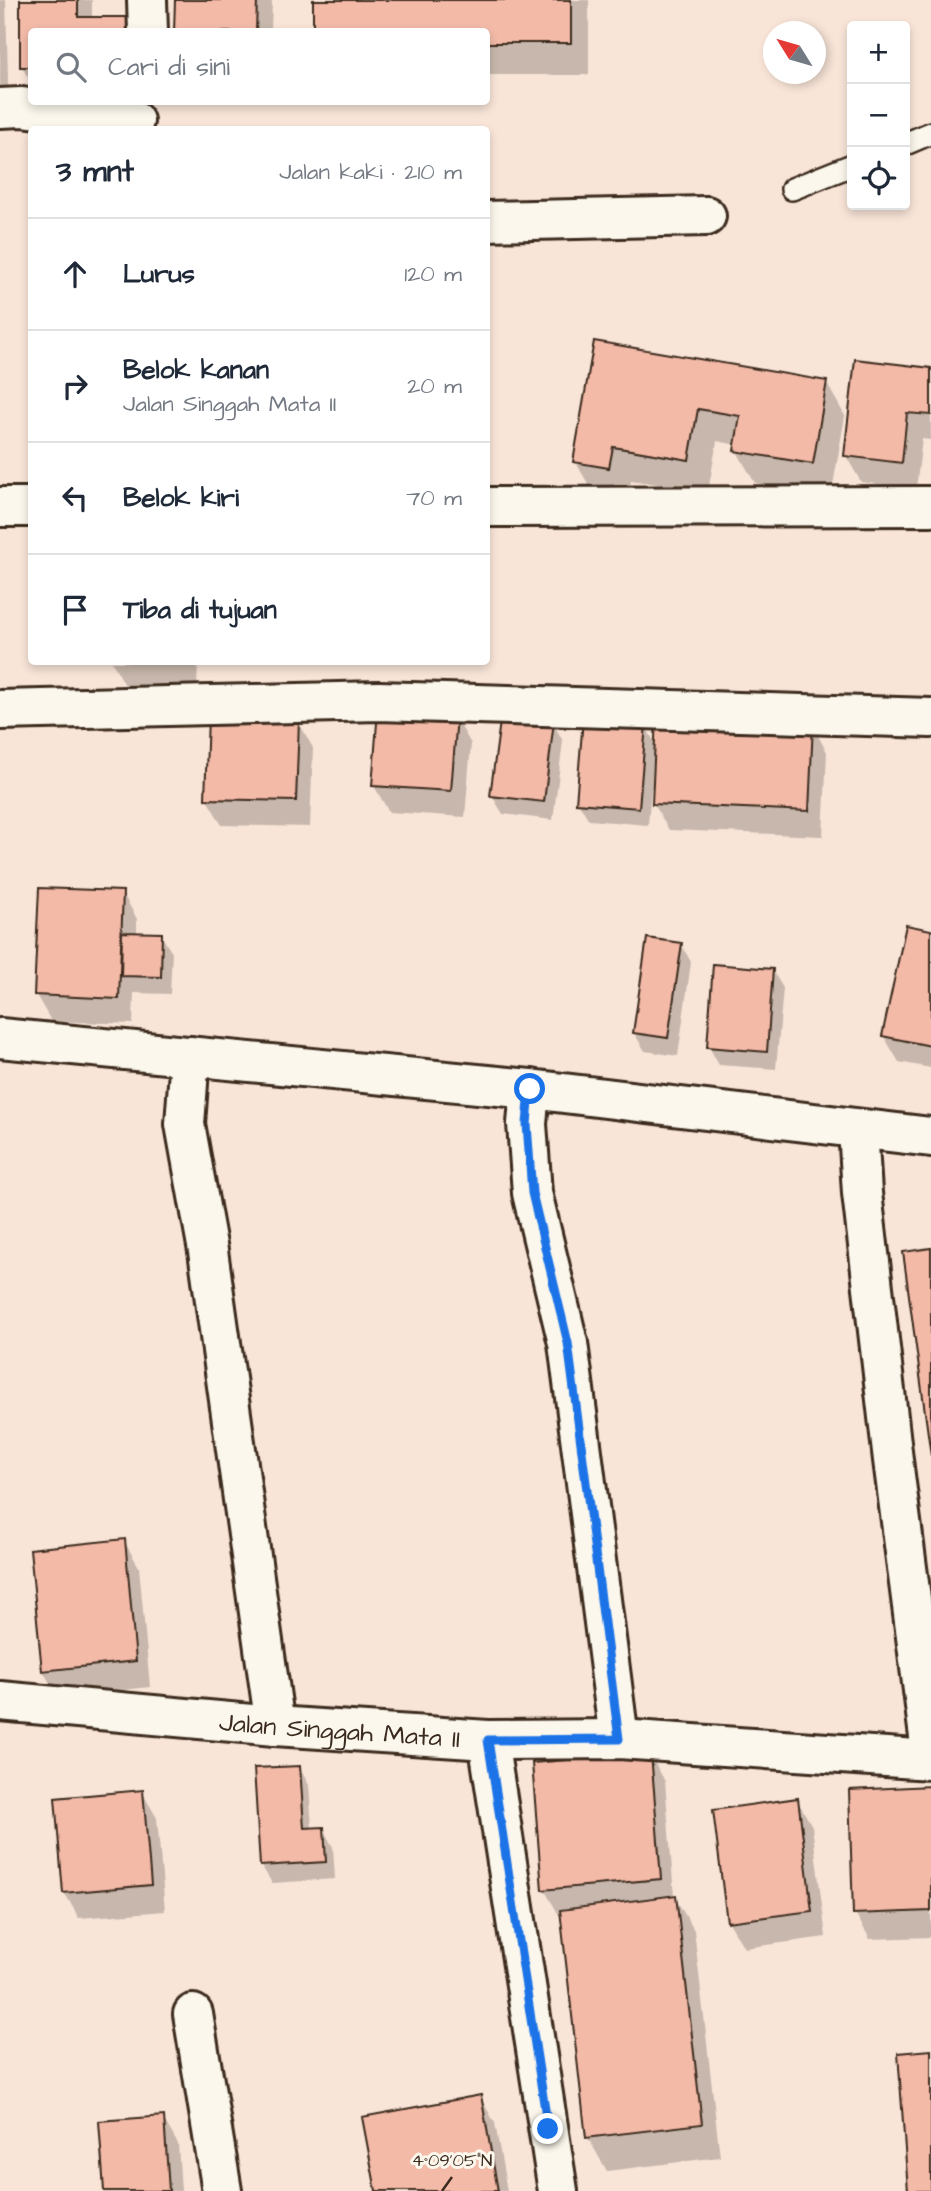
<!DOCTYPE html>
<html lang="id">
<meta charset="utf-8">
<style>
:root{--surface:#fff;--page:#f2f2f3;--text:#1f2937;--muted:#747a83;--line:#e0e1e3}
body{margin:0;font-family:"Architects Daughter",sans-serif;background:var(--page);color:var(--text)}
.controls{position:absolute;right:21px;top:21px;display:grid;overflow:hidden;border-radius:7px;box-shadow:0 4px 10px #0003}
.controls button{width:63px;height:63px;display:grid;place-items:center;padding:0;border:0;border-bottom:2px solid var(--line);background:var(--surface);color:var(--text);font:35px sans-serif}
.compass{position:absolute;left:763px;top:21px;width:63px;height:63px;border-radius:50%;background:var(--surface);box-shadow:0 4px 10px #0003;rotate:307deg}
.stop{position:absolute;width:21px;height:21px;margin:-16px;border:5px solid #1a73e8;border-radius:50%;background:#fff}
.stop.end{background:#1a73e8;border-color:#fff;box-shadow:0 2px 7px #0008}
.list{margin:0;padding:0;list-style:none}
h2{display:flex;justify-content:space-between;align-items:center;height:91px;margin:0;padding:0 28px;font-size:30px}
h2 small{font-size:23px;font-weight:400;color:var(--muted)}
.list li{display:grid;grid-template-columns:46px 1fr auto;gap:21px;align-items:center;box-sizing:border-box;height:112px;padding:0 28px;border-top:2px solid var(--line)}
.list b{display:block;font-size:26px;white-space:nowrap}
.list p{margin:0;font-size:23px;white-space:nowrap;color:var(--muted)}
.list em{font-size:23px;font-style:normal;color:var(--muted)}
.icon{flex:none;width:38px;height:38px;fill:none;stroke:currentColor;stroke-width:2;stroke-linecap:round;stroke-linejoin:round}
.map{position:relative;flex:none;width:931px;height:2191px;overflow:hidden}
.search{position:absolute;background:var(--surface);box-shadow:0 4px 10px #0003;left:28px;top:28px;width:462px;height:77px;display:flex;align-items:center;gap:18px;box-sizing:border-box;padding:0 24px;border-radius:7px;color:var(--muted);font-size:26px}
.panel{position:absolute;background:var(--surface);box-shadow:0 4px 10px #0003;left:28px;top:126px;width:462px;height:539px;border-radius:7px}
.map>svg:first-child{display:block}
.shadow{fill:#0003}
.building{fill:#f3baa8;stroke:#3b2a1e;stroke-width:2}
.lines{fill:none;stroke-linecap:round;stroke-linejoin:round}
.service-casing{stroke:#3b2a1e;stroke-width:26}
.minor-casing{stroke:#3b2a1e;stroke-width:44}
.service{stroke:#fbf7ec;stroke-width:21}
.minor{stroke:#fbf7ec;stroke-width:38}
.route{stroke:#1a73e8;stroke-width:9}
.ticks{fill:none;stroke:#3b2a1e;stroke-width:2.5}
.labels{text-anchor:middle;stroke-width:6;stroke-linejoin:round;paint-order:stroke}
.street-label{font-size:26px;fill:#3b2a1e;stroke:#fbf7ec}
.ticks-label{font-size:18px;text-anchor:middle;fill:#3b2a1e;stroke:#fbf7ec;stroke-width:6;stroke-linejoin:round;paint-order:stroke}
</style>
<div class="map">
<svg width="931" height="2191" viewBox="0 0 931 2191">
<rect width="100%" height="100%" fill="#f9e5d8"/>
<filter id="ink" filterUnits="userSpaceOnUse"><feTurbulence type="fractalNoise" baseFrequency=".0143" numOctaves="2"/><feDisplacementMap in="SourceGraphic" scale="14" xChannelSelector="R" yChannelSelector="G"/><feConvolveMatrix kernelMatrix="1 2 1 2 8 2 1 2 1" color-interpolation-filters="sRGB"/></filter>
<g filter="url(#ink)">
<path class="shadow" d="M 0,0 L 6,0 L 9,117 L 0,118 Z
M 22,0 L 92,0 L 92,19 L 32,32 L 32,84 L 22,67 Z
M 177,0 L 272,0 L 271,32 L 176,32 Z
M 315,0 L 589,0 L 589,75 L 486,75 L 486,32 Z
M 596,343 L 826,382 L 845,416 L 831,497 L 755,483 L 736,450 L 737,445 L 717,441 L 708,492 L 631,480 L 628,500 L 594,494 L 575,461 Z
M 931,370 L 931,440 L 922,439 L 916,489 L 861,482 L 846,456 Z
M 112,662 L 198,662 L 197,687 L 125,685 Z
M 456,718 L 471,744 L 465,817 L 389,812 L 374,786 Z
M 298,721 L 313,748 L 310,827 L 222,825 L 206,798 Z
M 553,723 L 563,741 L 553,820 L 503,814 L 492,796 Z
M 812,725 L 827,752 L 823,836 L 669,830 L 654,804 L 655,788 L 651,788 L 648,825 L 589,820 L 578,802 L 645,726 L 657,746 Z
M 122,892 L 137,919 L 137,934 L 161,935 L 172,953 L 170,994 L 134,993 L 133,1024 L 51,1021 L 36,995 Z
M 931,932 L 931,1068 L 899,1062 L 883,1035 Z
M 681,944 L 691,962 L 678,1056 L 645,1051 L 634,1033 Z
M 772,970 L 783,988 L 776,1069 L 719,1065 L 709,1047 Z
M 124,1541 L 139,1567 L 150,1687 L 58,1697 L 43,1671 Z
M 650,1755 L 665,1781 L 674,1896 L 694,1930 L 720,2157 L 607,2171 L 588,2138 L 562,1915 L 559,1915 L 544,1889 Z
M 299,1767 L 309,1785 L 312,1829 L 323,1829 L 333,1847 L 335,1879 L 272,1883 L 261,1865 Z
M 931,1788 L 931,1937 L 870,1939 L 855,1913 Z
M 142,1792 L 157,1818 L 165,1911 L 79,1918 L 64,1892 Z
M 797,1800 L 812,1826 L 826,1937 L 744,1948 L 729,1922 L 715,1811 Z
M 480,2097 L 495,2123 L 507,2191 L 378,2191 Z
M 163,2118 L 178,2144 L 181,2191 L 106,2191 Z"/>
<path class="building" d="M 20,0 L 78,0 L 78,17 L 143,17 L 143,32 L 32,32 L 32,67 L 20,67 Z
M 175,0 L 257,0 L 256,32 L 174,32 Z
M 313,0 L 571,0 L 571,43 L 486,43 L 486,32 L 313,32 Z
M 594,341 L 827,381 L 813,464 L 734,451 L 740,416 L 698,409 L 689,460 L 613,447 L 609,468 L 573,462 Z
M 855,359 L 931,368 L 931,415 L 907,413 L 902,463 L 844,456 Z
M 378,710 L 457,716 L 451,791 L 372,786 Z
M 501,714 L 554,721 L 544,802 L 490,796 Z
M 208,717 L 299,720 L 296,801 L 205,799 Z
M 656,717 L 813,724 L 809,811 L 652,804 Z
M 583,719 L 646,724 L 639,808 L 576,803 Z
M 39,888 L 123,891 L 119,999 L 34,995 Z
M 906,925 L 931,930 L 931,1046 L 882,1036 Z
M 122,932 L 162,933 L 161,977 L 121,976 Z
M 647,938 L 682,943 L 668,1038 L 633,1033 Z
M 713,964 L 773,969 L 767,1052 L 707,1047 Z
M 931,1248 L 931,1456 L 903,1252 Z
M 125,1539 L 136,1661 L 42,1671 L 30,1549 Z
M 651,1753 L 661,1879 L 542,1890 L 532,1763 Z
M 300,1766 L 304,1828 L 324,1827 L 326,1862 L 260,1866 L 254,1768 Z
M 931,1786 L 931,1911 L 853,1914 L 849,1790 Z
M 143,1790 L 151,1885 L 63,1893 L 55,1798 Z
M 798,1798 L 812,1911 L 727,1922 L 713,1810 Z
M 676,1895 L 702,2124 L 586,2138 L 560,1910 Z
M 931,2050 L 931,2191 L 908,2191 L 898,2053 Z
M 481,2095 L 498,2191 L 376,2191 L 362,2117 Z
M 164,2116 L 169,2191 L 104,2191 L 99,2121 Z"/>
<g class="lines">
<g class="service-casing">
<path id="service" d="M 905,144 L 931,133
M 792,189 L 852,165"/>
</g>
<g class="minor-casing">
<g id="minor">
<path d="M 147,0 L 148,32"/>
<path d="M 0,108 L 22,107 L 134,121"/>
<path d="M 486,221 L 706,216"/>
<path d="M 0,507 L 32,507"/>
<path d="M 486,507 L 931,506"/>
<path d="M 0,710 L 379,701 L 931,718"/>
<path d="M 0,1038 L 530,1089 L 931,1137"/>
<path d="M 190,1056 L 185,1124 L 208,1251 L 275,1726"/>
<path d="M 530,1089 L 527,1124 L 532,1193 L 568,1343 L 619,1739"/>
<path d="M 858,1129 L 862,1193 L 893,1460 L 931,1752"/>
<path id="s1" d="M 0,1701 L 275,1726 L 488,1740 L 619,1739 L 931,1760"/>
<path d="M 488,1740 L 558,2191"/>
<path d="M 193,2014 L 222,2191"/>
</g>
</g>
<use href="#service" class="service"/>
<use href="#minor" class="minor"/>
</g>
</g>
<g class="lines" filter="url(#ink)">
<path class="route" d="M 530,1089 L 527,1124 L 532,1193 L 568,1343 L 619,1739 L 488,1740 L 548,2129"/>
</g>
<path class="ticks" d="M 442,2191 L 452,2177"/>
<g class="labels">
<g class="street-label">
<text dy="9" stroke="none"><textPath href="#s1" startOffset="341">Jalan Singgah Mata II</textPath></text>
</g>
</g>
<g class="ticks-label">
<text x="452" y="2166">4°09'05"N</text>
</g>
</svg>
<div class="controls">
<button>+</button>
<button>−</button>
<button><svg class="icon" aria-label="locate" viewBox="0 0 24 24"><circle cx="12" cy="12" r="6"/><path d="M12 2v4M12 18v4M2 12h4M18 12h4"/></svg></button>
</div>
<svg class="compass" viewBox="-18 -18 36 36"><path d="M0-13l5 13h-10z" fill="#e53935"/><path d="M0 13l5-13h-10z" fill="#747a83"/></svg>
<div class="stop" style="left:530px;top:1089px"></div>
<div class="stop end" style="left:548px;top:2129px"></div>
<div class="search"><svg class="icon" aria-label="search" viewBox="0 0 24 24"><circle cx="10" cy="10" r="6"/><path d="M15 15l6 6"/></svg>Cari di sini</div>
<section class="panel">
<h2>3 mnt<small>Jalan kaki · 210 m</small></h2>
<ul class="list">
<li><svg class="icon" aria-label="ahead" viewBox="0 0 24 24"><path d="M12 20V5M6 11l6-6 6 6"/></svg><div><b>Lurus</b></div><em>120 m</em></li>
<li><svg class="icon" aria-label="right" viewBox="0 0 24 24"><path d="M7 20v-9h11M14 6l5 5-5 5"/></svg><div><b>Belok kanan</b><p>Jalan Singgah Mata II</p></div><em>20 m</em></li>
<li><svg class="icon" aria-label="left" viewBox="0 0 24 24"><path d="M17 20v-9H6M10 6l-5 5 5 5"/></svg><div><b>Belok kiri</b></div><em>70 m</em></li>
<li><svg class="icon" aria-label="arrive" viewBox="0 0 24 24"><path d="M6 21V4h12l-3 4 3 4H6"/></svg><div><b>Tiba di tujuan</b></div></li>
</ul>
</section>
</div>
